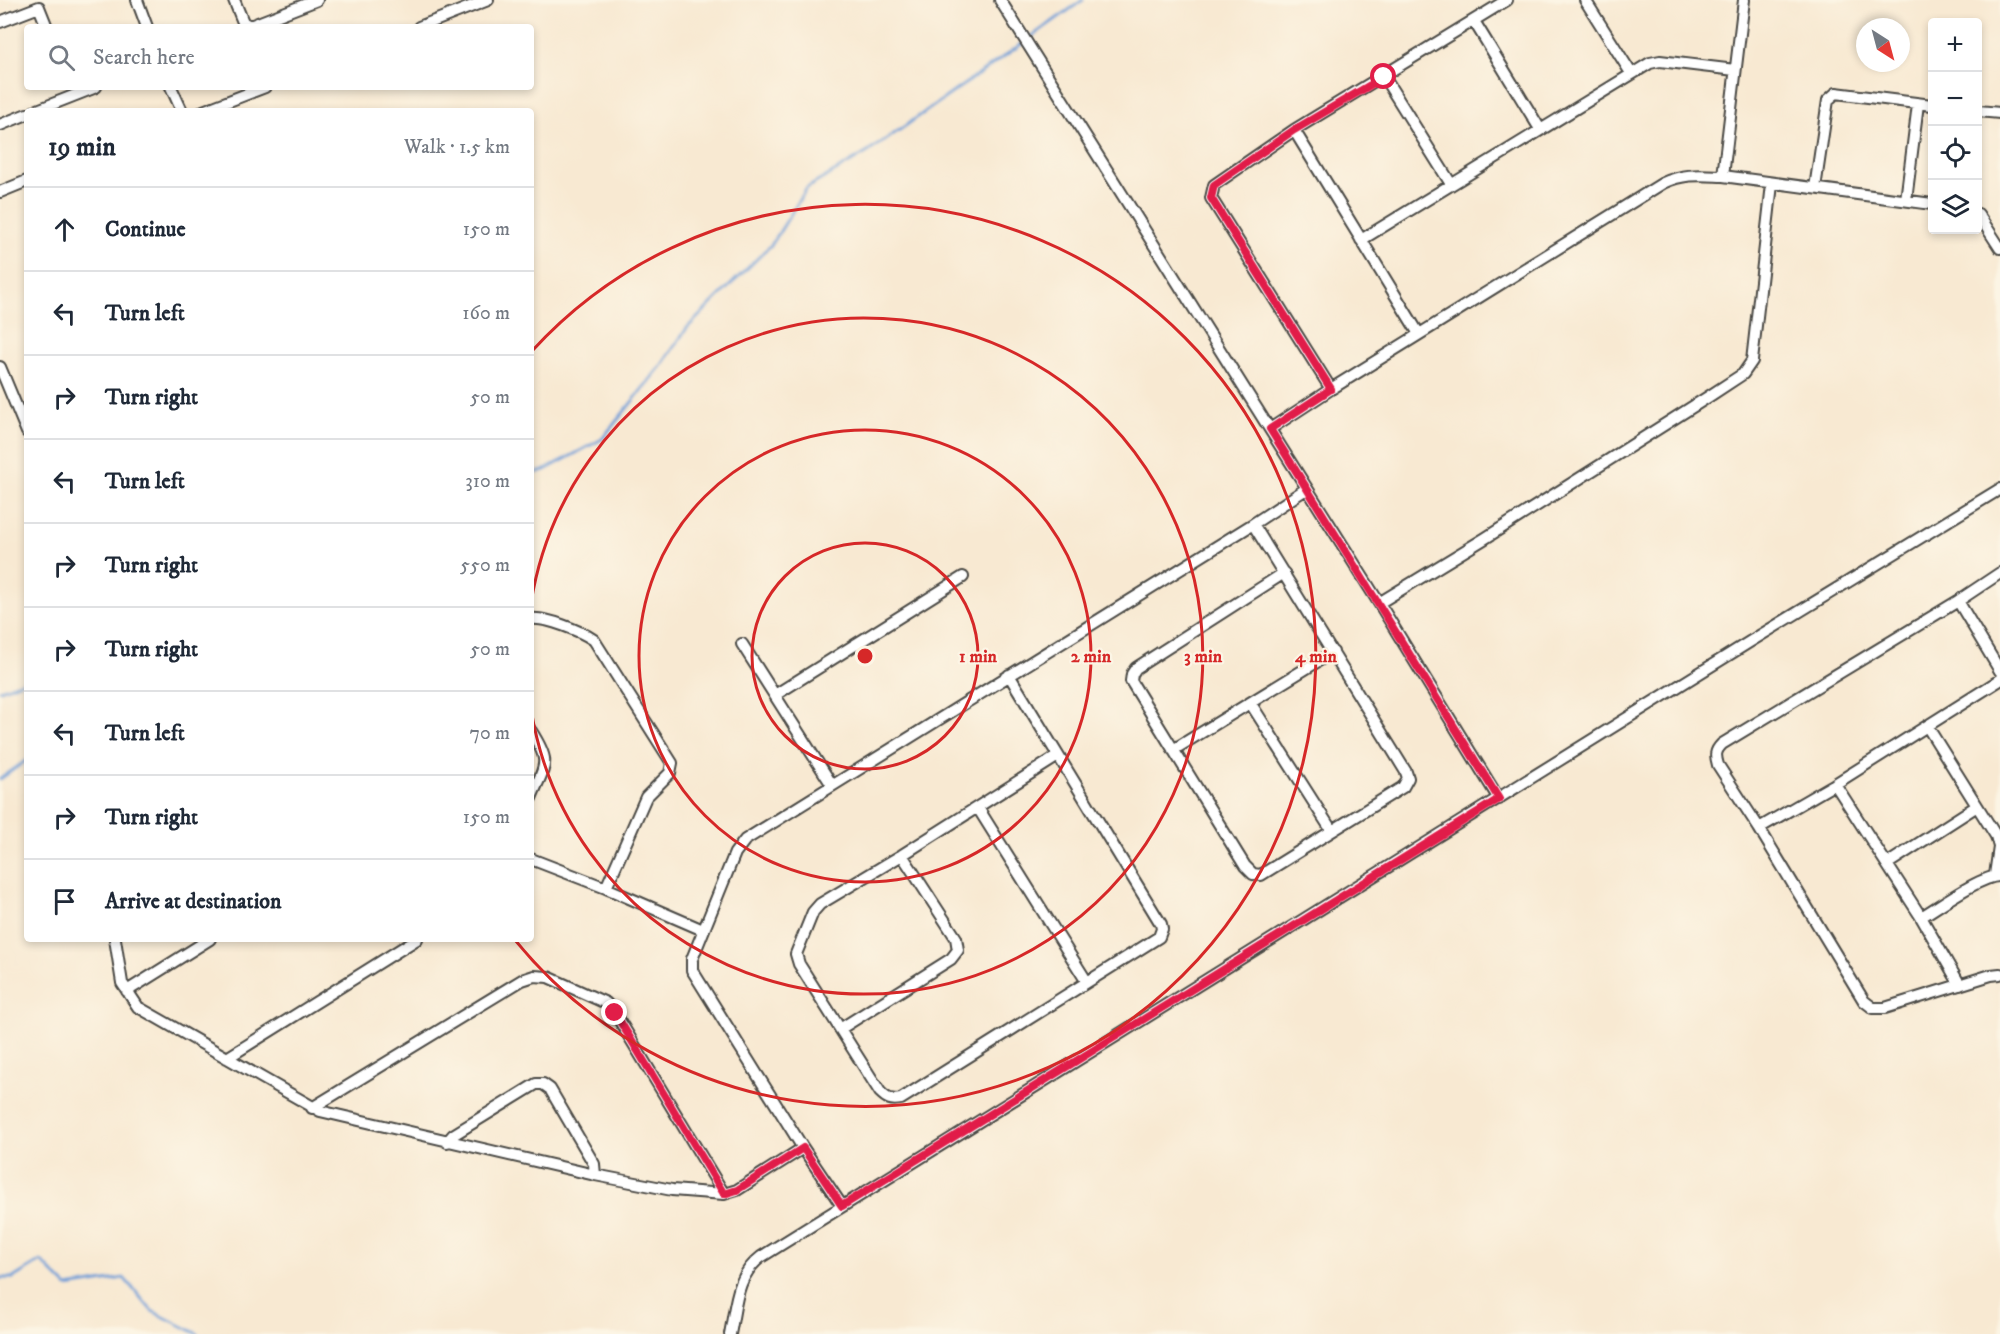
<!DOCTYPE html>
<meta charset="utf-8">
<style>
:root{--surface:#fff;--page:#f2f2f3;--text:#1f2937;--muted:#747a83;--line:#e0e1e3}
body{margin:0;font-family:"IM FELL DW Pica",serif;background:var(--page);color:var(--text)}
.controls{position:absolute;right:18px;top:18px;display:grid;overflow:hidden;border-radius:6px;box-shadow:0 3px 9px #0003}
.controls button{width:54px;height:54px;display:grid;place-items:center;padding:0;border:0;border-bottom:2px solid var(--line);background:var(--surface);color:var(--text);font:30px sans-serif}
.compass{position:absolute;left:1856px;top:18px;width:54px;height:54px;border-radius:50%;background:var(--surface);box-shadow:0 3px 9px #0003;rotate:144deg}
.stop{position:absolute;width:18px;height:18px;margin:-14px;border:4px solid #e11d48;border-radius:50%;background:#fff}
.stop.end{background:#e11d48;border-color:#fff;box-shadow:0 2px 6px #0008}
.list{margin:0;padding:0;list-style:none}
h2{display:flex;justify-content:space-between;align-items:center;height:78px;margin:0;padding:0 24px;font-size:26px}
h2 small{font-size:20px;font-weight:400;color:var(--muted)}
.list li{display:grid;grid-template-columns:39px 1fr auto;gap:18px;align-items:center;box-sizing:border-box;height:84px;padding:0 24px;border-top:2px solid var(--line)}
.list b{display:block;font-size:22px;white-space:nowrap}
.list em{font-size:20px;font-style:normal;color:var(--muted)}
.icon{flex:none;width:33px;height:33px;fill:none;stroke:currentColor;stroke-width:2;stroke-linecap:round;stroke-linejoin:round}
.map{position:relative;flex:none;width:2000px;height:1334px;overflow:hidden}
.search{position:absolute;background:var(--surface);box-shadow:0 3px 9px #0003;left:24px;top:24px;width:510px;height:66px;display:flex;align-items:center;gap:15px;box-sizing:border-box;padding:0 21px;border-radius:6px;color:var(--muted);font-size:22px}
.panel{position:absolute;background:var(--surface);box-shadow:0 3px 9px #0003;left:24px;top:108px;width:510px;height:834px;border-radius:6px}
.map>svg:first-child{display:block}
.lines{fill:none;stroke-linecap:round;stroke-linejoin:round}
.stream{stroke:#6d9dd7;stroke-width:3}
.minor-casing{stroke:#4a4844;stroke-width:14}
.minor{stroke:#fff;stroke-width:10}
.route{stroke:#e11d48;stroke-width:8}
.ring{fill:none;stroke:#d62828;stroke-width:3}
.centre{fill:#d62828;stroke:#fcf5e5;stroke-width:3}
.ring-label{font-size:18px;text-anchor:middle;font-weight:bold;fill:#d62828;stroke:#fcf5e5;stroke-width:4.5;stroke-linejoin:round;paint-order:stroke}
</style>
<div class="map">
<svg width="2000" height="1334" viewBox="0 0 2000 1334">
<rect width="100%" height="100%" fill="#fcf5e5"/>
<filter id="ink" filterUnits="userSpaceOnUse"><feTurbulence type="fractalNoise" baseFrequency=".0167" numOctaves="2"/><feDisplacementMap in="SourceGraphic" scale="12" xChannelSelector="R" yChannelSelector="G"/><feConvolveMatrix kernelMatrix="1 2 1 2 8 2 1 2 1" color-interpolation-filters="sRGB"/></filter>
<filter id="wash" filterUnits="userSpaceOnUse"><feTurbulence type="fractalNoise" baseFrequency=".008" numOctaves="4" result="noise"/><feDisplacementMap in="SourceGraphic" scale="24" xChannelSelector="R" yChannelSelector="G"/><feGaussianBlur stdDeviation="1.35" result="paint"/><feColorMatrix in="noise" values="0 0 0 0 0 0 0 0 0 0 0 0 0 0 0 0 0 1.4 0 .05"/><feComposite in="paint" operator="in"/></filter>
<g filter="url(#wash)">
<rect width="100%" height="100%" fill="#f8e9d2"/>
<g class="lines">
<path class="stream" d="M 1028,39 L 1083,0
M 531,474 L 543,471 L 602,439 L 661,366 L 687,328 L 772,244 L 807,188 L 868,152 L 1023,43
M 0,690 L 27,680
M 0,779 L 27,760
M 0,1278 L 13,1278 L 41,1261 L 67,1287 L 124,1278 L 152,1311 L 198,1334"/>
</g>
</g>
<g filter="url(#ink)">
<g class="lines">
<g class="minor-casing">
<path id="minor" d="M 137,0 L 147,27
M 234,0 L 243,22 L 250,26 L 317,0
M 1000,0 L 1379,603 L 1499,799
M 1585,0 L 1631,73
M 1474,21 L 1540,129
M 0,22 L 39,7 L 47,27
M 419,27 L 488,0
M 1384,77 L 1451,184
M 171,87 L 182,111
M 35,111 L 96,87
M 203,111 L 265,87
M 1978,111 L 2000,113
M 0,125 L 27,114
M 1294,130 L 1419,334
M 1723,176 L 1744,0
M 1815,188 L 1828,100 L 1836,93 L 1932,105
M 0,192 L 27,181
M 1906,200 L 1918,104
M 1978,214 L 2000,248
M 1361,240 L 1650,63 L 1660,61 L 1735,70
M 0,367 L 27,432
M 1331,389 L 1211,198 L 1214,185 L 1294,130 L 1507,0
M 1270,429 L 1331,389 L 1663,183 C 1685,173 1699,175 1723,176 L 1932,204
M 1253,524 L 1406,772 L 1408,778 L 1403,787 L 1261,875 L 1253,874 L 1245,866 L 1131,681 L 1132,674 L 1136,668 L 1284,573
M 2000,573 L 1958,601 L 1722,744 C 1715,751 1715,755 1718,765 L 1759,828 L 1864,1001 L 1873,1008 L 1885,1008 L 1991,975 L 2000,974
M 1958,601 L 2000,671
M 1379,603 L 1484,539 L 1708,397 L 1743,374 L 1752,361 L 1772,184
M 531,619 C 546,617 581,631 594,640 L 672,763 L 670,773 L 646,797 L 606,888
M 742,644 L 832,785
M 1009,675 L 1161,924 L 1162,929 L 1159,937 L 901,1099 C 891,1101 887,1099 880,1092 L 799,964 L 796,954 L 813,912 L 820,904 L 902,855 L 1058,756
M 775,695 L 963,577
M 1251,704 L 1332,831
M 1927,726 L 1996,836 L 1999,847 L 1995,875
M 531,731 C 552,764 545,764 531,798
M 1173,750 L 1333,652
M 1835,784 L 1921,917 L 1960,985
M 978,808 L 1087,982
M 1759,828 L 1835,784 L 2000,680
M 531,859 L 606,888 L 703,930
M 1887,864 L 1977,806
M 1921,917 C 1938,907 1982,875 2000,876
M 115,939 L 122,983 L 138,1007 L 320,1111 L 595,1175 L 672,1190 L 724,1194 L 737,1190 L 803,1148
M 127,991 L 210,939
M 840,1029 L 951,959 L 958,950 L 956,938 L 902,855
M 227,1058 L 417,939
M 312,1108 L 522,980 L 534,976 L 548,977 L 606,1003 L 615,1013 L 724,1194
M 447,1142 L 453,1135 L 536,1084 L 543,1084 L 550,1089 L 594,1164 L 595,1175
M 842,1206 L 803,1148 L 692,970 L 692,959 L 735,853 L 745,840 L 1253,524 L 1306,489
M 730,1334 C 736,1305 736,1276 761,1257 L 1751,641 L 2000,489"/>
</g>
<use href="#minor" class="minor"/>
</g>
</g>
<g class="lines" filter="url(#ink)">
<path class="route" d="M 615,1013 L 724,1194 L 737,1190 L 803,1148 L 842,1206 L 1499,799 L 1270,429 L 1331,389 L 1211,198 L 1214,185 L 1294,130 L 1384,77"/>
</g>
<g class="ring">
<circle cx="865" cy="656" r="113"/>
<circle cx="865" cy="656" r="226"/>
<path d="M531 603A338 338 0 1 1 531 709"/>
<path d="M532 351A451 451 0 1 1 515 940"/>
</g>
<circle cx="865" cy="656" r="9" class="centre"/>
<g class="ring-label">
<text x="978" y="662">1 min</text>
<text x="1091" y="662">2 min</text>
<text x="1203" y="662">3 min</text>
<text x="1316" y="662">4 min</text>
</g>
</svg>
<div class="controls">
<button>+</button>
<button>−</button>
<button><svg class="icon" aria-label="locate" viewBox="0 0 24 24"><circle cx="12" cy="12" r="6"/><path d="M12 2v4M12 18v4M2 12h4M18 12h4"/></svg></button>
<button><svg class="icon" aria-label="layers" viewBox="0 0 24 24"><path d="M12 4l9 5-9 5-9-5zM3 14l9 5 9-5"/></svg></button>
</div>
<svg class="compass" viewBox="-18 -18 36 36"><path d="M0-13l5 13h-10z" fill="#e53935"/><path d="M0 13l5-13h-10z" fill="#747a83"/></svg>
<div class="stop" style="left:1384px;top:77px"></div>
<div class="stop end" style="left:615px;top:1013px"></div>
<div class="search"><svg class="icon" aria-label="search" viewBox="0 0 24 24"><circle cx="10" cy="10" r="6"/><path d="M15 15l6 6"/></svg>Search here</div>
<section class="panel">
<h2>19 min<small>Walk · 1.5 km</small></h2>
<ul class="list">
<li><svg class="icon" aria-label="ahead" viewBox="0 0 24 24"><path d="M12 20V5M6 11l6-6 6 6"/></svg><div><b>Continue</b></div><em>150 m</em></li>
<li><svg class="icon" aria-label="left" viewBox="0 0 24 24"><path d="M17 20v-9H6M10 6l-5 5 5 5"/></svg><div><b>Turn left</b></div><em>160 m</em></li>
<li><svg class="icon" aria-label="right" viewBox="0 0 24 24"><path d="M7 20v-9h11M14 6l5 5-5 5"/></svg><div><b>Turn right</b></div><em>50 m</em></li>
<li><svg class="icon" aria-label="left" viewBox="0 0 24 24"><path d="M17 20v-9H6M10 6l-5 5 5 5"/></svg><div><b>Turn left</b></div><em>310 m</em></li>
<li><svg class="icon" aria-label="right" viewBox="0 0 24 24"><path d="M7 20v-9h11M14 6l5 5-5 5"/></svg><div><b>Turn right</b></div><em>550 m</em></li>
<li><svg class="icon" aria-label="right" viewBox="0 0 24 24"><path d="M7 20v-9h11M14 6l5 5-5 5"/></svg><div><b>Turn right</b></div><em>50 m</em></li>
<li><svg class="icon" aria-label="left" viewBox="0 0 24 24"><path d="M17 20v-9H6M10 6l-5 5 5 5"/></svg><div><b>Turn left</b></div><em>70 m</em></li>
<li><svg class="icon" aria-label="right" viewBox="0 0 24 24"><path d="M7 20v-9h11M14 6l5 5-5 5"/></svg><div><b>Turn right</b></div><em>150 m</em></li>
<li><svg class="icon" aria-label="arrive" viewBox="0 0 24 24"><path d="M6 21V4h12l-3 4 3 4H6"/></svg><div><b>Arrive at destination</b></div></li>
</ul>
</section>
</div>
